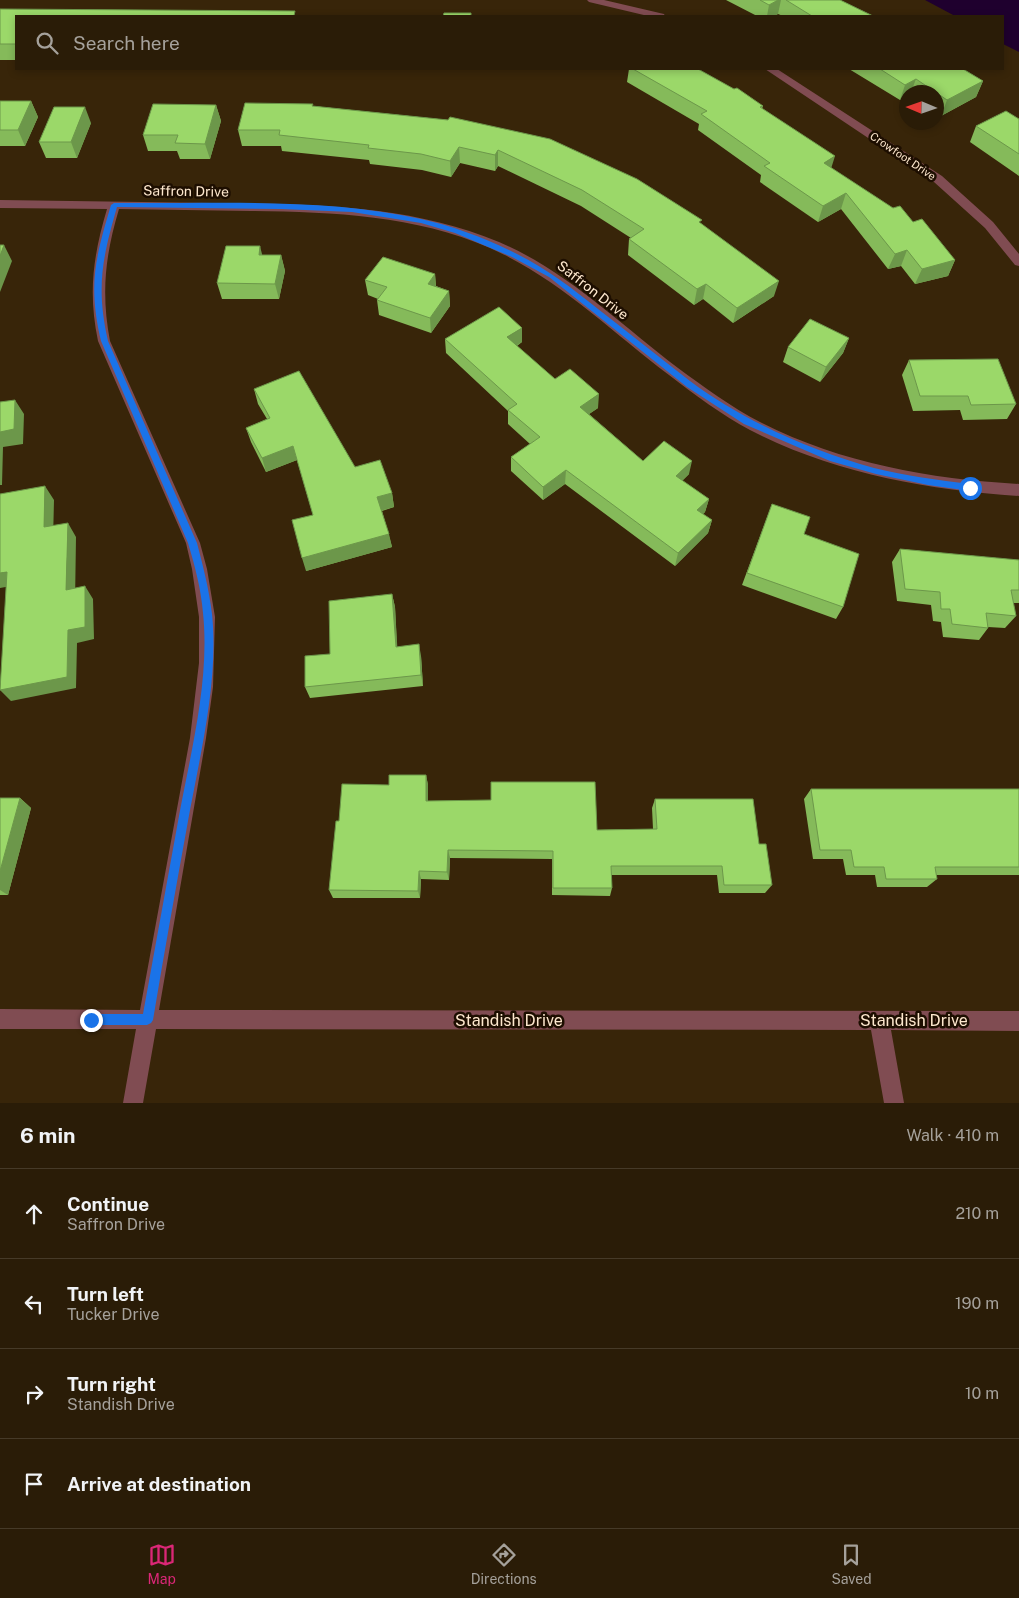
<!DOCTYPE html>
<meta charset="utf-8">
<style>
:root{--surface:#2a1c07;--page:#322511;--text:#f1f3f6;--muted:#a5a19b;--line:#463a28;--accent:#db2777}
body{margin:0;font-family:"Public Sans",sans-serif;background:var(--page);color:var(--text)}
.compass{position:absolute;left:899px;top:85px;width:45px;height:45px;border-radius:50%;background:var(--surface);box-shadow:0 2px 8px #0003;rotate:272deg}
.stop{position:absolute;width:15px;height:15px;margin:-11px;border:4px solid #1a73e8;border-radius:50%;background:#fff}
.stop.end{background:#1a73e8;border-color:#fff;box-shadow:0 1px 5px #0008}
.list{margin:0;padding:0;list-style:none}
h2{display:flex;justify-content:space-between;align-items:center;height:65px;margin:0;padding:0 20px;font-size:21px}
h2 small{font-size:16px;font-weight:400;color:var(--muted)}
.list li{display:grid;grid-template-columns:32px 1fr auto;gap:15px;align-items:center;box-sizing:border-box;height:90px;padding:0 20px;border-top:1px solid var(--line)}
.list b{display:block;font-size:19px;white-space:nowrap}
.list p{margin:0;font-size:16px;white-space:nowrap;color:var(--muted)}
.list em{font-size:16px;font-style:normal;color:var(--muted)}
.icon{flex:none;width:28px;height:28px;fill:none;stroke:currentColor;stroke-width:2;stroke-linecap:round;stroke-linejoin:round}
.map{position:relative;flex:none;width:1019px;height:1103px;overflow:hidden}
.search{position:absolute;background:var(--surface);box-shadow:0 2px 8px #0003;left:15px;right:15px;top:15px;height:55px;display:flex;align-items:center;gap:12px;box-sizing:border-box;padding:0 18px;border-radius:0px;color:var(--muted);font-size:19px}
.sheet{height:425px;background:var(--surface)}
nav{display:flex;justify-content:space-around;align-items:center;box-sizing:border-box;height:70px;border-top:1px solid var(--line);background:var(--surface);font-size:14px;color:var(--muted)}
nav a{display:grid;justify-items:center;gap:2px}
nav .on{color:var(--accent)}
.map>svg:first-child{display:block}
.water{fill:#1f002e}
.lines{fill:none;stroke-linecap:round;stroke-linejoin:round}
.minor{fill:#804c52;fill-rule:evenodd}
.wall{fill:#85ba5a}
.shaded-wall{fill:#6c974a}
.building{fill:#9bd869;stroke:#6c974a}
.route{fill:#1a73e8}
.labels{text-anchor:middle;stroke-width:5;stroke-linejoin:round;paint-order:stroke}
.far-street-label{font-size:11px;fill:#fee8ce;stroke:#1d0e00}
.street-label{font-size:14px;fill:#fee8ce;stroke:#1d0e00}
.near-street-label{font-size:16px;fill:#fee8ce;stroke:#1d0e00}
</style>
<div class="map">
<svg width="1019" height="1103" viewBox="0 0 1019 1103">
<rect width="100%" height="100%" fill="#382509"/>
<path class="water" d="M 925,0 L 1019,0 L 1019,52 L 1003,44 L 1003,16 L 955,16 Z"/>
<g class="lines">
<path class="minor" d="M 587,0 L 604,0 L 664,14 L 665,16 L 648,16 L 589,2 Z
M 765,69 L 777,69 L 942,176 L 993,222 L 1019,254 L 1019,266 L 1015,265 L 985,228 L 934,182 Z
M 0,200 C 71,201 142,202 213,203 C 310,204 408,204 499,242 C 567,271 620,324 678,368 C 704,387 731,407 760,422 C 840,463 930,479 1019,484 L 1019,496 C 927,490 833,473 750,430 C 722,415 695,395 669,375 C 611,331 558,278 490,248 C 414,215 332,212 251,211 C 207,210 163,210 119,209 C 105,256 101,293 110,341 L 200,543 L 207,569 L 215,617 L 213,687 L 206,738 L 159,1010 L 1019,1011 L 1019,1031 L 891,1030 L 904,1103 L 884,1103 L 871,1030 L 156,1029 L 143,1103 L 123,1103 L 136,1029 L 0,1029 L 0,1009 L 140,1010 L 190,738 L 199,663 L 199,617 L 192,569 L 186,543 L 98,341 C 88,293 93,256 107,209 L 0,208 Z"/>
</g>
<path class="wall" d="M 726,0 L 840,0 L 873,16 L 783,16 L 778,14 L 774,16 L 757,16 Z
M 0,9 L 16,16 L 16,60 L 0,60 Z
M 629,69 L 698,69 L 763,106 L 762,109 L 831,168 L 913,222 L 955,260 L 948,276 L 915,284 L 901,266 L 888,269 L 841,209 L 818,222 L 760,182 L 761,175 L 698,130 L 699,124 L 627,82 Z
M 849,69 L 963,69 L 983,81 L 976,97 L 941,116 L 936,113 L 936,92 L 906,92 L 906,97 L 900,100 Z
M 0,101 L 31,101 L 38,117 L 25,146 L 0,146 Z
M 216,105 L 221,121 L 210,159 L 180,159 L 177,151 L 148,151 L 143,135 Z
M 313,106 L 448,120 L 702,224 L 774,296 L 733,323 L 703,299 L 694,305 L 628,255 L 629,239 L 631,238 L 581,206 L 498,166 L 495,171 L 460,163 L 451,177 L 422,170 L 370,164 L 369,160 L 282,151 L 281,146 L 242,146 L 238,130 Z
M 1019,119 L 1019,176 L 970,142 L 976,126 Z
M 91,123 L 77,158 L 46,158 L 39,142 Z
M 281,255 L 285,271 L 279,299 L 222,299 L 217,283 Z
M 435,274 L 436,286 L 449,291 L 450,306 L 431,333 L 379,315 L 377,300 L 378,299 L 368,295 L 365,280 Z
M 849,338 L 843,353 L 820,382 L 783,362 L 788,347 Z
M 445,339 L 522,342 L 517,346 L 555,379 L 598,408 L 589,414 L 643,461 L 689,474 L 682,481 L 709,499 L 705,512 L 703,514 L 712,520 L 708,533 L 675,566 L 565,484 L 543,500 L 511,471 L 511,457 L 530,444 L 508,424 L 508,411 L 446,353 Z
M 909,360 L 1016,404 L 1007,419 L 963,420 L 960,410 L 913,411 L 902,375 Z
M 254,389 L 355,467 L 392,493 L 394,507 L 382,511 L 392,547 L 306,571 L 313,515 L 297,460 L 266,472 L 251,442 L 246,428 L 267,419 L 258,404 Z
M 772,504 L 843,607 L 836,619 L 742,585 Z
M 900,549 L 1019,560 L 1019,603 L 1013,603 L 1016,616 L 1005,628 L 988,627 L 988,628 L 979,640 L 943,637 L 941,622 L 933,621 L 931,605 L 897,601 L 892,562 Z
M 392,594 L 395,607 L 397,647 L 421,656 L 423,686 L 310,698 L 305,687 L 330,654 Z
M 426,775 L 428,785 L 428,801 L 597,830 L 653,829 L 652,808 L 655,799 L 759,844 L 772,885 L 765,893 L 719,893 L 717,875 L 611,875 L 612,888 L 610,896 L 552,895 L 552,859 L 450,858 L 449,880 L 421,879 L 420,898 L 333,898 L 329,890 L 339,821 L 389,785 Z
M 811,789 L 1019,789 L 1019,875 L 936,875 L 937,879 L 927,887 L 877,887 L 875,875 L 846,875 L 843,859 L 813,859 L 804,799 Z
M 0,798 L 20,798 L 31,808 L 8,895 L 0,895 Z"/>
<path class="shaded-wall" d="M 778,0 L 781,0 L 778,14 L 774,16 L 767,16 L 769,5 Z
M 916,79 L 911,92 L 906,92 L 906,97 L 900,100 L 905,85 Z
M 983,81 L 976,97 L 941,116 L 947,100 Z
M 31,101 L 38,117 L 25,146 L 18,130 Z
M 216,105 L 221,121 L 210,159 L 205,144 Z
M 85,107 L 91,123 L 77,158 L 71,142 Z
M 459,147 L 460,163 L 451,177 L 450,161 Z
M 498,150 L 498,166 L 495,171 L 495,155 Z
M 835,156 L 830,172 L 824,163 Z
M 846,193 L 841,209 L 818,222 L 823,206 Z
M 4,245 L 12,261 L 0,292 L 0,256 Z
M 260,246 L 264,262 L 259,255 Z
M 907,250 L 901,266 L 888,269 L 895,254 Z
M 281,255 L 285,271 L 279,299 L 275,284 Z
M 955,260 L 948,276 L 915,284 L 922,269 Z
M 435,274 L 436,289 L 428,284 Z
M 779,281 L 774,296 L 733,323 L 737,308 Z
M 706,284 L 703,299 L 694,305 L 697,289 Z
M 449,291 L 450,306 L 431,333 L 430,318 Z
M 522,328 L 522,342 L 507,351 L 507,337 Z
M 849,338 L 843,353 L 820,382 L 826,367 Z
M 599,394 L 598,408 L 579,421 L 580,407 Z
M 15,400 L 24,414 L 23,444 L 3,447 L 2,485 L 0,485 L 0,432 Z
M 293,446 L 297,460 L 266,472 L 262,458 Z
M 692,461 L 689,474 L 672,490 L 676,476 Z
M 566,470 L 565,484 L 543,500 L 543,487 Z
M 45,486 L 54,500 L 53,541 L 44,527 Z
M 392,493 L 394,507 L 380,511 L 377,497 Z
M 709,499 L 705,512 L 694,523 L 697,510 Z
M 712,520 L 708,533 L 675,566 L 678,553 Z
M 68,523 L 76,537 L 75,603 L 66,590 Z
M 389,534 L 392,547 L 306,571 L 302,558 Z
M 7,572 L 17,585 L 0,588 L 0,573 Z
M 85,586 L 93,599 L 94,639 L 77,643 L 76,688 L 11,701 L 0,690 L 68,630 Z
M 392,594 L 395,607 L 398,659 L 396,647 Z
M 419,644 L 421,656 L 423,686 L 421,675 Z
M 426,775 L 428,785 L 428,810 L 426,801 Z
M 20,798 L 31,808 L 8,895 L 0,890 L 0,871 Z
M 448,850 L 450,858 L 449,880 L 447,872 Z
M 419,871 L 421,879 L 420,898 L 418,891 Z"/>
<path class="building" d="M 760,0 L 778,0 L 769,5 Z
M 786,0 L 840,0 L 873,16 L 812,16 Z
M 0,9 L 295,11 L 294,16 L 16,16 L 16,44 L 0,44 Z
M 444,13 L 471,13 L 471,16 L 443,16 Z
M 633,69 L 698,69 L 734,89 L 737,88 L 763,106 L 760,107 L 835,156 L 824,163 L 893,208 L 900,206 L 913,222 L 922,219 L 955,260 L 922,269 L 907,250 L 895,254 L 846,193 L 823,206 L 764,166 L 770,163 L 701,114 L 707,111 Z
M 880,69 L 963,69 L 983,81 L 947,100 L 916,79 L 905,85 Z
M 0,101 L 31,101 L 18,130 L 0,130 Z
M 245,103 L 313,104 L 312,106 L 448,120 L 450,117 L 550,139 L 637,179 L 702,220 L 699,222 L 779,281 L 737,308 L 706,284 L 697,289 L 629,239 L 644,229 L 582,190 L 498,150 L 495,155 L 459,147 L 450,161 L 421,154 L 368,148 L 369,145 L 279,135 L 280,130 L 238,130 Z
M 153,104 L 216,105 L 205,144 L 175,143 L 178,135 L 143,135 Z
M 54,107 L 85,107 L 71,142 L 39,142 Z
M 1006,111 L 1019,119 L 1019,154 L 976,126 Z
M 0,245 L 4,245 L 0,256 Z
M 226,246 L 260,246 L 259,255 L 281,255 L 275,284 L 217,283 Z
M 383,257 L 435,274 L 428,284 L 449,291 L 430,318 L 377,300 L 387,287 L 365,280 Z
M 499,307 L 522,328 L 507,337 L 555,379 L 570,369 L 599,394 L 580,407 L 643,461 L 664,441 L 692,461 L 676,476 L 709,499 L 697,510 L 712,520 L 678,553 L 566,470 L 543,487 L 511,457 L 540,437 L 508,410 L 517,404 L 445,339 Z
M 810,319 L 849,338 L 826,367 L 788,347 Z
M 998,359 L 1016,404 L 971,405 L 968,396 L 920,396 L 909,360 Z
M 299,371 L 355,467 L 380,460 L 392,493 L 377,497 L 389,534 L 302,558 L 292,520 L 313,515 L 293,446 L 262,458 L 246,428 L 270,418 L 254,389 Z
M 15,400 L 14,429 L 0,432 L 0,402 Z
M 45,486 L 44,527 L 68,523 L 66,590 L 85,586 L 85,627 L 68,630 L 67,677 L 0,690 L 7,572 L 0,573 L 0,494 Z
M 772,504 L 810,517 L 804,534 L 859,554 L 843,607 L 747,573 Z
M 900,549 L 1019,560 L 1019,590 L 1011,590 L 1016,616 L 986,613 L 988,628 L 952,624 L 950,609 L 941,609 L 940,592 L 905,589 Z
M 392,594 L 396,647 L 419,644 L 421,675 L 305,687 L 305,656 L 330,654 L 329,601 Z
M 389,775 L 426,775 L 426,801 L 491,800 L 491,782 L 595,782 L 597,830 L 657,829 L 655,799 L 753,799 L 759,844 L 766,844 L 772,885 L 724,885 L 722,866 L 611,866 L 612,888 L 553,888 L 553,851 L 448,850 L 447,872 L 419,871 L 418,891 L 329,890 L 336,821 L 339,821 L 342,784 L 389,785 Z
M 811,789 L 1019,789 L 1019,867 L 935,867 L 937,879 L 886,879 L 884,867 L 854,867 L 851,850 L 820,850 Z
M 0,798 L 20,798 L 0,871 Z"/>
<path class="route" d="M 114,203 C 213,204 325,197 421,219 C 454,226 487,239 517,254 C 547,269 572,288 598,309 C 629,333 659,357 690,381 C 742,420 811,451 874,468 C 906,476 938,480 970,484 L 974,488 L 970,491 L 928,485 L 876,474 L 830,461 L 744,424 L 687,387 L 549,277 L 512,257 L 455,233 L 421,223 L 352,212 L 281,209 L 117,207 C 102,259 96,288 108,341 L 197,543 C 203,566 209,589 212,614 C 219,680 200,755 188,821 C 176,887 164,954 153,1020 L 151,1023 L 147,1025 L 91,1025 L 88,1023 L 86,1020 L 88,1016 L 91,1014 L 143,1014 C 155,948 167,882 179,816 C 191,751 210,680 203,613 C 201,589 195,566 188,543 L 101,341 C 88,285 95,259 111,205 Z"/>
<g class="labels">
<g class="far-street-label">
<text transform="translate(903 156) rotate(34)" y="4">Crowfoot Drive</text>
</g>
<g class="street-label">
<text transform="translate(186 191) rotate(1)" y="5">Saffron Drive</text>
<text transform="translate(593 290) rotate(38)" y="5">Saffron Drive</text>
</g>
<g class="near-street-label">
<text x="509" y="1026">Standish Drive</text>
<text x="914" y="1026">Standish Drive</text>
</g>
</g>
</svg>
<svg class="compass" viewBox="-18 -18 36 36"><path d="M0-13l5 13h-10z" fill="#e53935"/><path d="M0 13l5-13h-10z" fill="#a5a19b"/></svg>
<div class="stop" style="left:970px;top:488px"></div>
<div class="stop end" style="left:91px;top:1020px"></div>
<div class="search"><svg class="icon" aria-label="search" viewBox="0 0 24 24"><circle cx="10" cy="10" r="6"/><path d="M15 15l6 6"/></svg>Search here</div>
</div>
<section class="sheet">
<h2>6 min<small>Walk · 410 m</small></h2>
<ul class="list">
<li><svg class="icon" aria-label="ahead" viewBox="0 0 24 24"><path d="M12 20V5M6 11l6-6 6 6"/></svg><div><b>Continue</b><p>Saffron Drive</p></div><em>210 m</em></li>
<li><svg class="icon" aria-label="left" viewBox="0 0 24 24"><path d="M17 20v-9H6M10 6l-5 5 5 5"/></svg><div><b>Turn left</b><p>Tucker Drive</p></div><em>190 m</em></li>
<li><svg class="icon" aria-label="right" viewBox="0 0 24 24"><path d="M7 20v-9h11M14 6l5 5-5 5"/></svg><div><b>Turn right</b><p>Standish Drive</p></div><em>10 m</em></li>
<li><svg class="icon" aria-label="arrive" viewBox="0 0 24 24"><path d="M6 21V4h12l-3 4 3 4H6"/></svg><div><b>Arrive at destination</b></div></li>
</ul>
</section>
<nav>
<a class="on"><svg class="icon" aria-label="map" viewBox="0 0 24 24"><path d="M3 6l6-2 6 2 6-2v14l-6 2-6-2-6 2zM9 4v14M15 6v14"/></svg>Map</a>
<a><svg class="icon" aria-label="directions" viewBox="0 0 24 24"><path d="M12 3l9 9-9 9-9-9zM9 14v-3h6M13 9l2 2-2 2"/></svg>Directions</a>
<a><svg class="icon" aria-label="saved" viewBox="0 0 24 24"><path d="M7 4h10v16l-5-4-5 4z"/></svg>Saved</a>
</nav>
